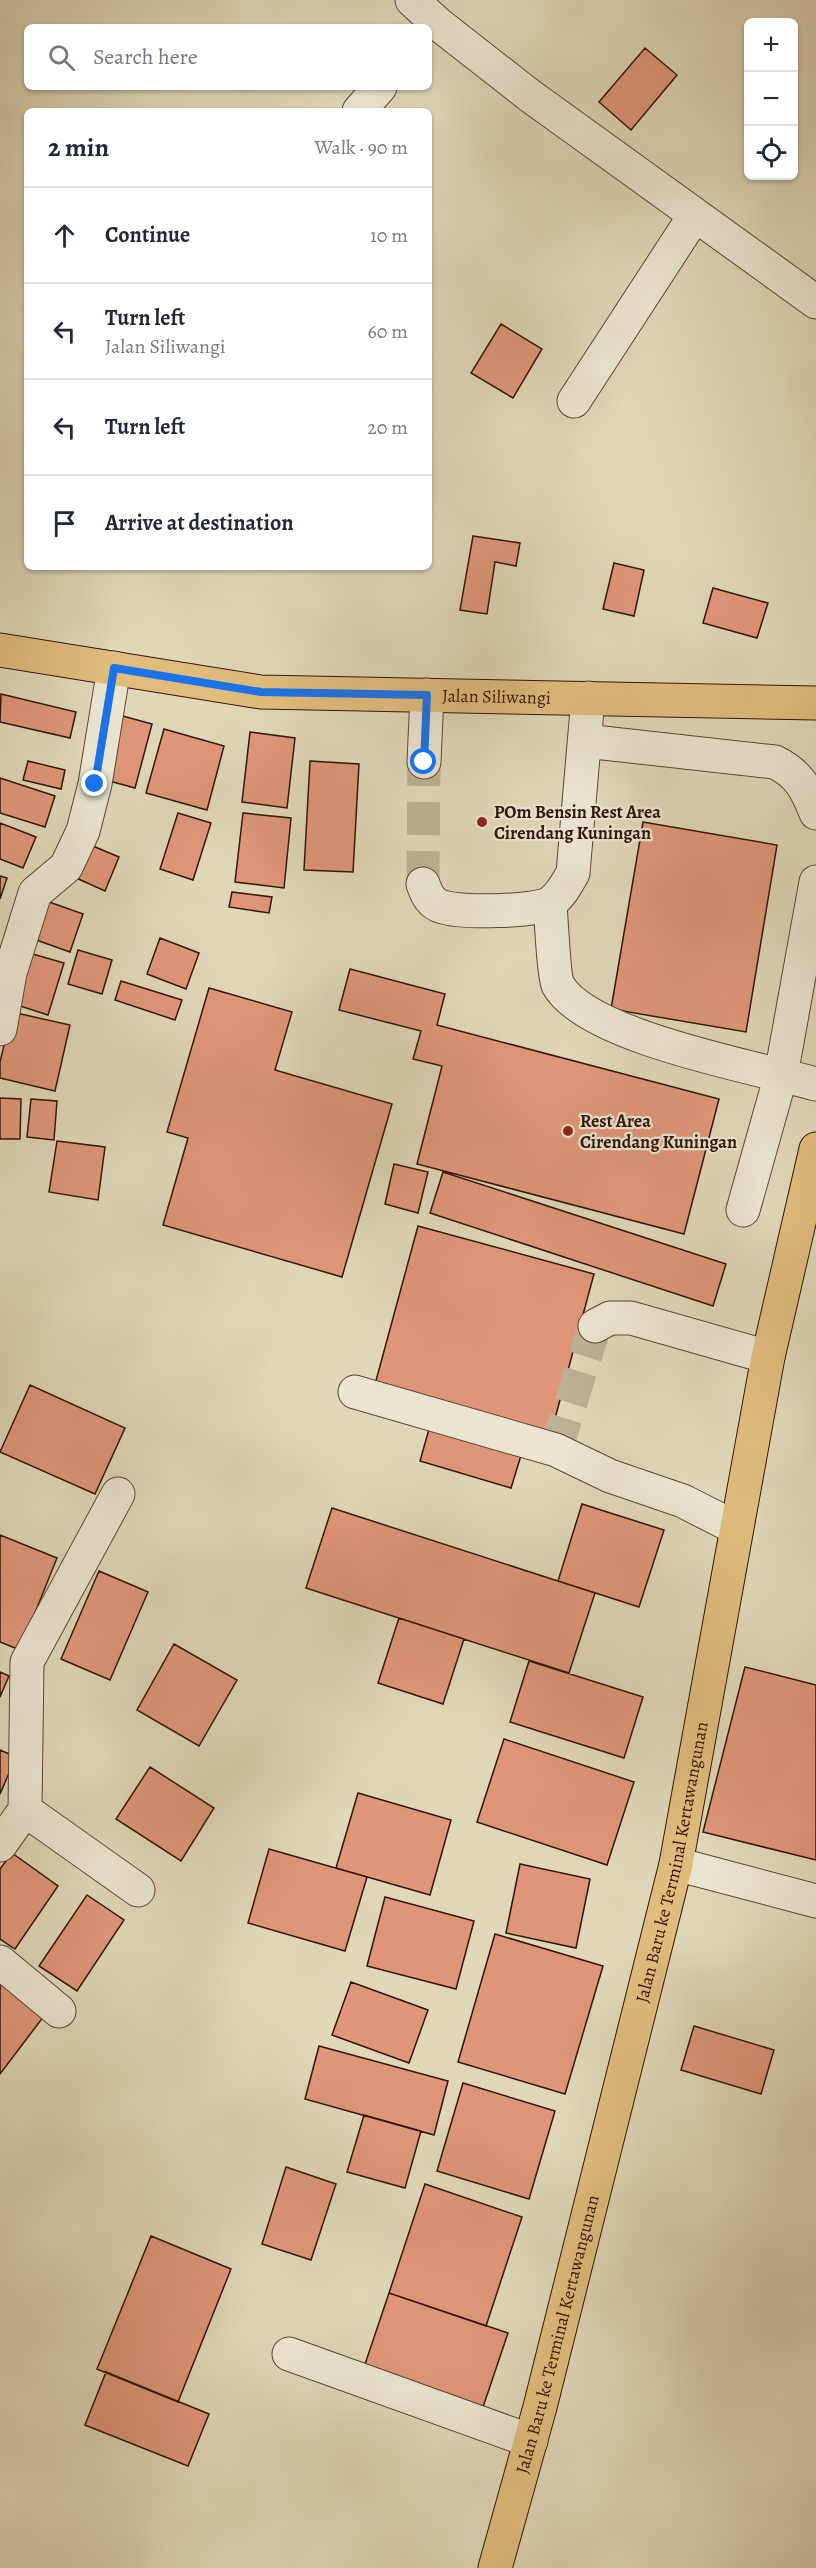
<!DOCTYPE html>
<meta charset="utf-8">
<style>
:root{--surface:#fff;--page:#f2f2f3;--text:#1f2937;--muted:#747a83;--line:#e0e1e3}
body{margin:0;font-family:Alegreya,serif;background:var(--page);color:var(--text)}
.controls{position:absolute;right:18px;top:18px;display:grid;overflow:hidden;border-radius:9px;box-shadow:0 2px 4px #0004}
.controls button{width:54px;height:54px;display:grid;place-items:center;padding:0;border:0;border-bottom:2px solid var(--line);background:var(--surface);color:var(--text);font:30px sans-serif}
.stop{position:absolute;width:18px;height:18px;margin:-14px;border:4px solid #1a73e8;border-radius:50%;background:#fff}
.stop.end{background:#1a73e8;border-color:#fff;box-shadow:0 2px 6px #0008}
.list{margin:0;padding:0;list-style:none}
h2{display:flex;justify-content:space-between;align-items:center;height:78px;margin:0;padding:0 24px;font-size:26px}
h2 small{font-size:20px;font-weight:400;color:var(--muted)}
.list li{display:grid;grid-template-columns:39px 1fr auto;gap:18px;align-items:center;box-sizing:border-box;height:96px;padding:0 24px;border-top:2px solid var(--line)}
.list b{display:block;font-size:22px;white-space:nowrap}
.list p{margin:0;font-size:20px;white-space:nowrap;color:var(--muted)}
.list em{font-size:20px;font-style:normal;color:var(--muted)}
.icon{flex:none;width:33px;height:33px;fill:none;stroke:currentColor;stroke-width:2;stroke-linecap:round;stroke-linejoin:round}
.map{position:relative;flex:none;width:816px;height:2568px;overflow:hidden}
.search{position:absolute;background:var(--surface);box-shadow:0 2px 4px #0004;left:24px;top:24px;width:408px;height:66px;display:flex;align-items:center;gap:15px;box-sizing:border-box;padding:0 21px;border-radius:9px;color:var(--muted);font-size:22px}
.panel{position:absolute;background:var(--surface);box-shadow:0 2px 4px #0004;left:24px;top:108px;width:408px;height:462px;border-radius:9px}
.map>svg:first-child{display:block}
.building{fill:#df9678;stroke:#311407;stroke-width:1.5}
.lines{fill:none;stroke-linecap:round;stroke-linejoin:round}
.minor-tunnel{stroke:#bcb095;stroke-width:33;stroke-dasharray:33 16;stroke-linecap:butt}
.minor-casing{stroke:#5c4533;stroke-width:35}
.major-casing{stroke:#311407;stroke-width:35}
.minor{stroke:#eae5d1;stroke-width:33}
.major{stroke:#e0bc7c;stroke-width:33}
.route{stroke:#1a73e8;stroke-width:8}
.poi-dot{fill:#8f2418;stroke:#eae5d1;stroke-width:2}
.labels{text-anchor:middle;stroke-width:4.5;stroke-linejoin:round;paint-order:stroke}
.street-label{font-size:18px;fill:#311407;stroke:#eae5d1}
.poi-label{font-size:18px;font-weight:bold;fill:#311407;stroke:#eae5d1;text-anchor:start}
</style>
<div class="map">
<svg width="816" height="2568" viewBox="0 0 816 2568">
<rect width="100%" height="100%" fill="#dfd7b8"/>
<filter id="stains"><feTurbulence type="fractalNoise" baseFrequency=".00333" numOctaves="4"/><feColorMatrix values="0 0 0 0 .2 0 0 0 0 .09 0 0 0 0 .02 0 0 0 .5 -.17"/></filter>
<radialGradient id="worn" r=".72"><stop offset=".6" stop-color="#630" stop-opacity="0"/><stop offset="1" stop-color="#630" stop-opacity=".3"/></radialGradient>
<path class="building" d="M 645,48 L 677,75 L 631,130 L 599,102 Z
M 501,324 L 542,349 L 513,398 L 471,373 Z
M 473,536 L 520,543 L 516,566 L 495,562 L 487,614 L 460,610 Z
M 614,563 L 644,570 L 634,616 L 603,609 Z
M 713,588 L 768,603 L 757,638 L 703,623 Z
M 1,694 L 76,712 L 70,738 L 0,722 Z
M 119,715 L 152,724 L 135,788 L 102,779 Z
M 164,729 L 224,746 L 207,810 L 146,793 Z
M 250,732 L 295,738 L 287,808 L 242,802 Z
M 28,761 L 65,770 L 61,789 L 23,780 Z
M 310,761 L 359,764 L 353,872 L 304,870 Z
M 0,778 L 55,796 L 45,827 L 0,813 Z
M 178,813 L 211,823 L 193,880 L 160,869 Z
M 243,813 L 291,818 L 284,888 L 235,882 Z
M 643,822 L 777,845 L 746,1032 L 611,1009 Z
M 0,823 L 36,837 L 23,868 L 0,859 Z
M 88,844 L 119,857 L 105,891 L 74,877 Z
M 0,876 L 7,878 L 0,899 Z
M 232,892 L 272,897 L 269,913 L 229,907 Z
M 38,898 L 83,914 L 70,952 L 25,936 Z
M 160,938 L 199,953 L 186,989 L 147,974 Z
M 78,950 L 112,960 L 102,994 L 68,984 Z
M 26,952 L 64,963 L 48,1015 L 11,1003 Z
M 350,969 L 445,994 L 437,1025 L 719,1099 L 684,1234 L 417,1164 L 442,1066 L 413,1059 L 421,1031 L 339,1010 Z
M 121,981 L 182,1000 L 175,1020 L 115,1000 Z
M 209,988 L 292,1012 L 275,1070 L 392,1104 L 342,1277 L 163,1225 L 188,1138 L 167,1132 Z
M 12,1012 L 70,1025 L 55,1091 L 0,1078 L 0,1062 Z
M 0,1098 L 21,1099 L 20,1139 L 0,1139 Z
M 31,1099 L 57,1101 L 54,1140 L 27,1137 Z
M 57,1141 L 105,1147 L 98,1200 L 49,1192 Z
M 394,1164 L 428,1172 L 418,1213 L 385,1204 Z
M 443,1172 L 726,1264 L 713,1306 L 430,1213 Z
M 418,1226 L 594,1274 L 550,1437 L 374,1388 Z
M 30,1385 L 125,1428 L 95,1494 L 0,1452 Z
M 431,1422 L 523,1449 L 511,1488 L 420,1461 Z
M 582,1504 L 664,1530 L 639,1607 L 558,1581 Z
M 332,1508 L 595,1593 L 569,1673 L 306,1588 Z
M 0,1535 L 57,1558 L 20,1650 L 0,1642 Z
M 99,1571 L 148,1592 L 110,1680 L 61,1659 Z
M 399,1618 L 464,1639 L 443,1704 L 378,1683 Z
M 174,1644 L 237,1680 L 199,1746 L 137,1710 Z
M 529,1661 L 643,1697 L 624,1758 L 510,1722 Z
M 745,1667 L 816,1685 L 816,1860 L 703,1832 Z
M 0,1672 L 9,1676 L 0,1697 Z
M 504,1739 L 634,1782 L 607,1865 L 477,1822 Z
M 0,1750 L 16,1757 L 0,1794 Z
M 150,1767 L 214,1808 L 181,1861 L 116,1819 Z
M 358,1793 L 451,1820 L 430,1895 L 336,1868 Z
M 269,1849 L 367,1877 L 345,1951 L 248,1923 Z
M 12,1853 L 58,1886 L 15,1949 L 0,1939 L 0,1869 Z
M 520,1864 L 590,1879 L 576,1948 L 506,1933 Z
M 87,1895 L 124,1920 L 77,1991 L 39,1966 Z
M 385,1897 L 474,1921 L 456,1989 L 367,1966 Z
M 495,1934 L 603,1966 L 565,2094 L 458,2062 Z
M 351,1982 L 428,2010 L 409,2063 L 332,2035 Z
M 0,1983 L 44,2016 L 0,2074 Z
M 694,2026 L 774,2050 L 761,2094 L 681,2070 Z
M 319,2046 L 448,2081 L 434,2135 L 305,2099 Z
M 463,2083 L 555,2111 L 529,2199 L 437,2171 Z
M 364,2115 L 421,2131 L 405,2188 L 347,2172 Z
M 286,2167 L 336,2184 L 311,2260 L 262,2244 Z
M 425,2184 L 522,2217 L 486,2326 L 389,2293 Z
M 151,2236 L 231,2269 L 178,2402 L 97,2369 Z
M 389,2293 L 508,2333 L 479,2419 L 360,2379 Z
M 106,2372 L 209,2414 L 188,2466 L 85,2425 Z"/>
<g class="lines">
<path class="minor-tunnel" d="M 423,884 L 424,762
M 556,1450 L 595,1326"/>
<g class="minor-casing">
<path id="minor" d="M 412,0 L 437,23 L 529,95 L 816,302
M 359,111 L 380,87
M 574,401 L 695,215
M 585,741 L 775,762 C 799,774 806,788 816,813
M 424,762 L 427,695
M 423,884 C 427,895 431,904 443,907 C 461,913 535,912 550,903 C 561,896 567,883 573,873 L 588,698
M 550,903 C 551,917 554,977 558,985 C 587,1037 758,1068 816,1084
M 0,1029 L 10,973 L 35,893 L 66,867 L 83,831 L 95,784 L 114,668
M 743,1210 L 781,1075 L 816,882
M 595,1326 L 610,1318 L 631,1318 L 768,1357
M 355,1392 L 556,1450 L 610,1476 L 683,1501 L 736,1528
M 25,1810 L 138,1890
M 0,1845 L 25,1810 L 27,1662 L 118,1494
M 676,1864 L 816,1901
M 0,1962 L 59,2011
M 289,2354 L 531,2441"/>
</g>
<g class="major-casing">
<g id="major">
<path id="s1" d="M 0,650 L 261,692 L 816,703"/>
<path id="s2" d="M 495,2568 L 540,2407 L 676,1864 L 768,1357 L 816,1149"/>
</g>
</g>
<use href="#minor" class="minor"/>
<use href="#major" class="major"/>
</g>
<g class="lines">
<path class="route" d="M 95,784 L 114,668 L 261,692 L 427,695 L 424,762"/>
</g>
<g class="poi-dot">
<circle cx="482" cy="822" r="6"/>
<circle cx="568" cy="1131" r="6"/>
</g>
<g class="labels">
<g class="street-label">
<text dy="6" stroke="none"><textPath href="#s1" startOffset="500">Jalan Siliwangi</textPath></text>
<text dy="6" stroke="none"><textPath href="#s2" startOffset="728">Jalan Baru ke Terminal Kertawangunan</textPath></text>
<text dy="6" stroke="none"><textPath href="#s2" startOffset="242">Jalan Baru ke Terminal Kertawangunan</textPath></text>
</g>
<g class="poi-label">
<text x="494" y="818">POm Bensin Rest Area<tspan x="494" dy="21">Cirendang Kuningan</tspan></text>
<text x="580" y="1127">Rest Area<tspan x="580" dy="21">Cirendang Kuningan</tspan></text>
</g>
</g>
<rect width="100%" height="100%" filter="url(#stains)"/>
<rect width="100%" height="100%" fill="url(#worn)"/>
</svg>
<div class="controls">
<button>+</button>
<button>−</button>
<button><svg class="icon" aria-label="locate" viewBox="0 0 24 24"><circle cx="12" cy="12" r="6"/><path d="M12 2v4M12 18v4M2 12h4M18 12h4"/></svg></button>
</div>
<div class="stop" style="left:424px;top:762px"></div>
<div class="stop end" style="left:95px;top:784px"></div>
<div class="search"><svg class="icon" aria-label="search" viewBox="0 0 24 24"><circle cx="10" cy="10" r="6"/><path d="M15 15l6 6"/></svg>Search here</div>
<section class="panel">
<h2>2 min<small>Walk · 90 m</small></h2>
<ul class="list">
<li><svg class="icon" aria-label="ahead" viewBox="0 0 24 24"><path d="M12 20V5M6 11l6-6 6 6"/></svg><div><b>Continue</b></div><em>10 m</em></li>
<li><svg class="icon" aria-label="left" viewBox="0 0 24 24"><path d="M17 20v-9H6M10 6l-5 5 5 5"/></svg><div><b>Turn left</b><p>Jalan Siliwangi</p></div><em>60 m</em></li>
<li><svg class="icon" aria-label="left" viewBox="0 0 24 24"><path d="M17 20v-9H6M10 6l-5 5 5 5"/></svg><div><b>Turn left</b></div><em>20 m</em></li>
<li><svg class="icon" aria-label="arrive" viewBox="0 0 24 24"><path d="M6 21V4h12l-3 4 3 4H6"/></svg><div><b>Arrive at destination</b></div></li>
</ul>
</section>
</div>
